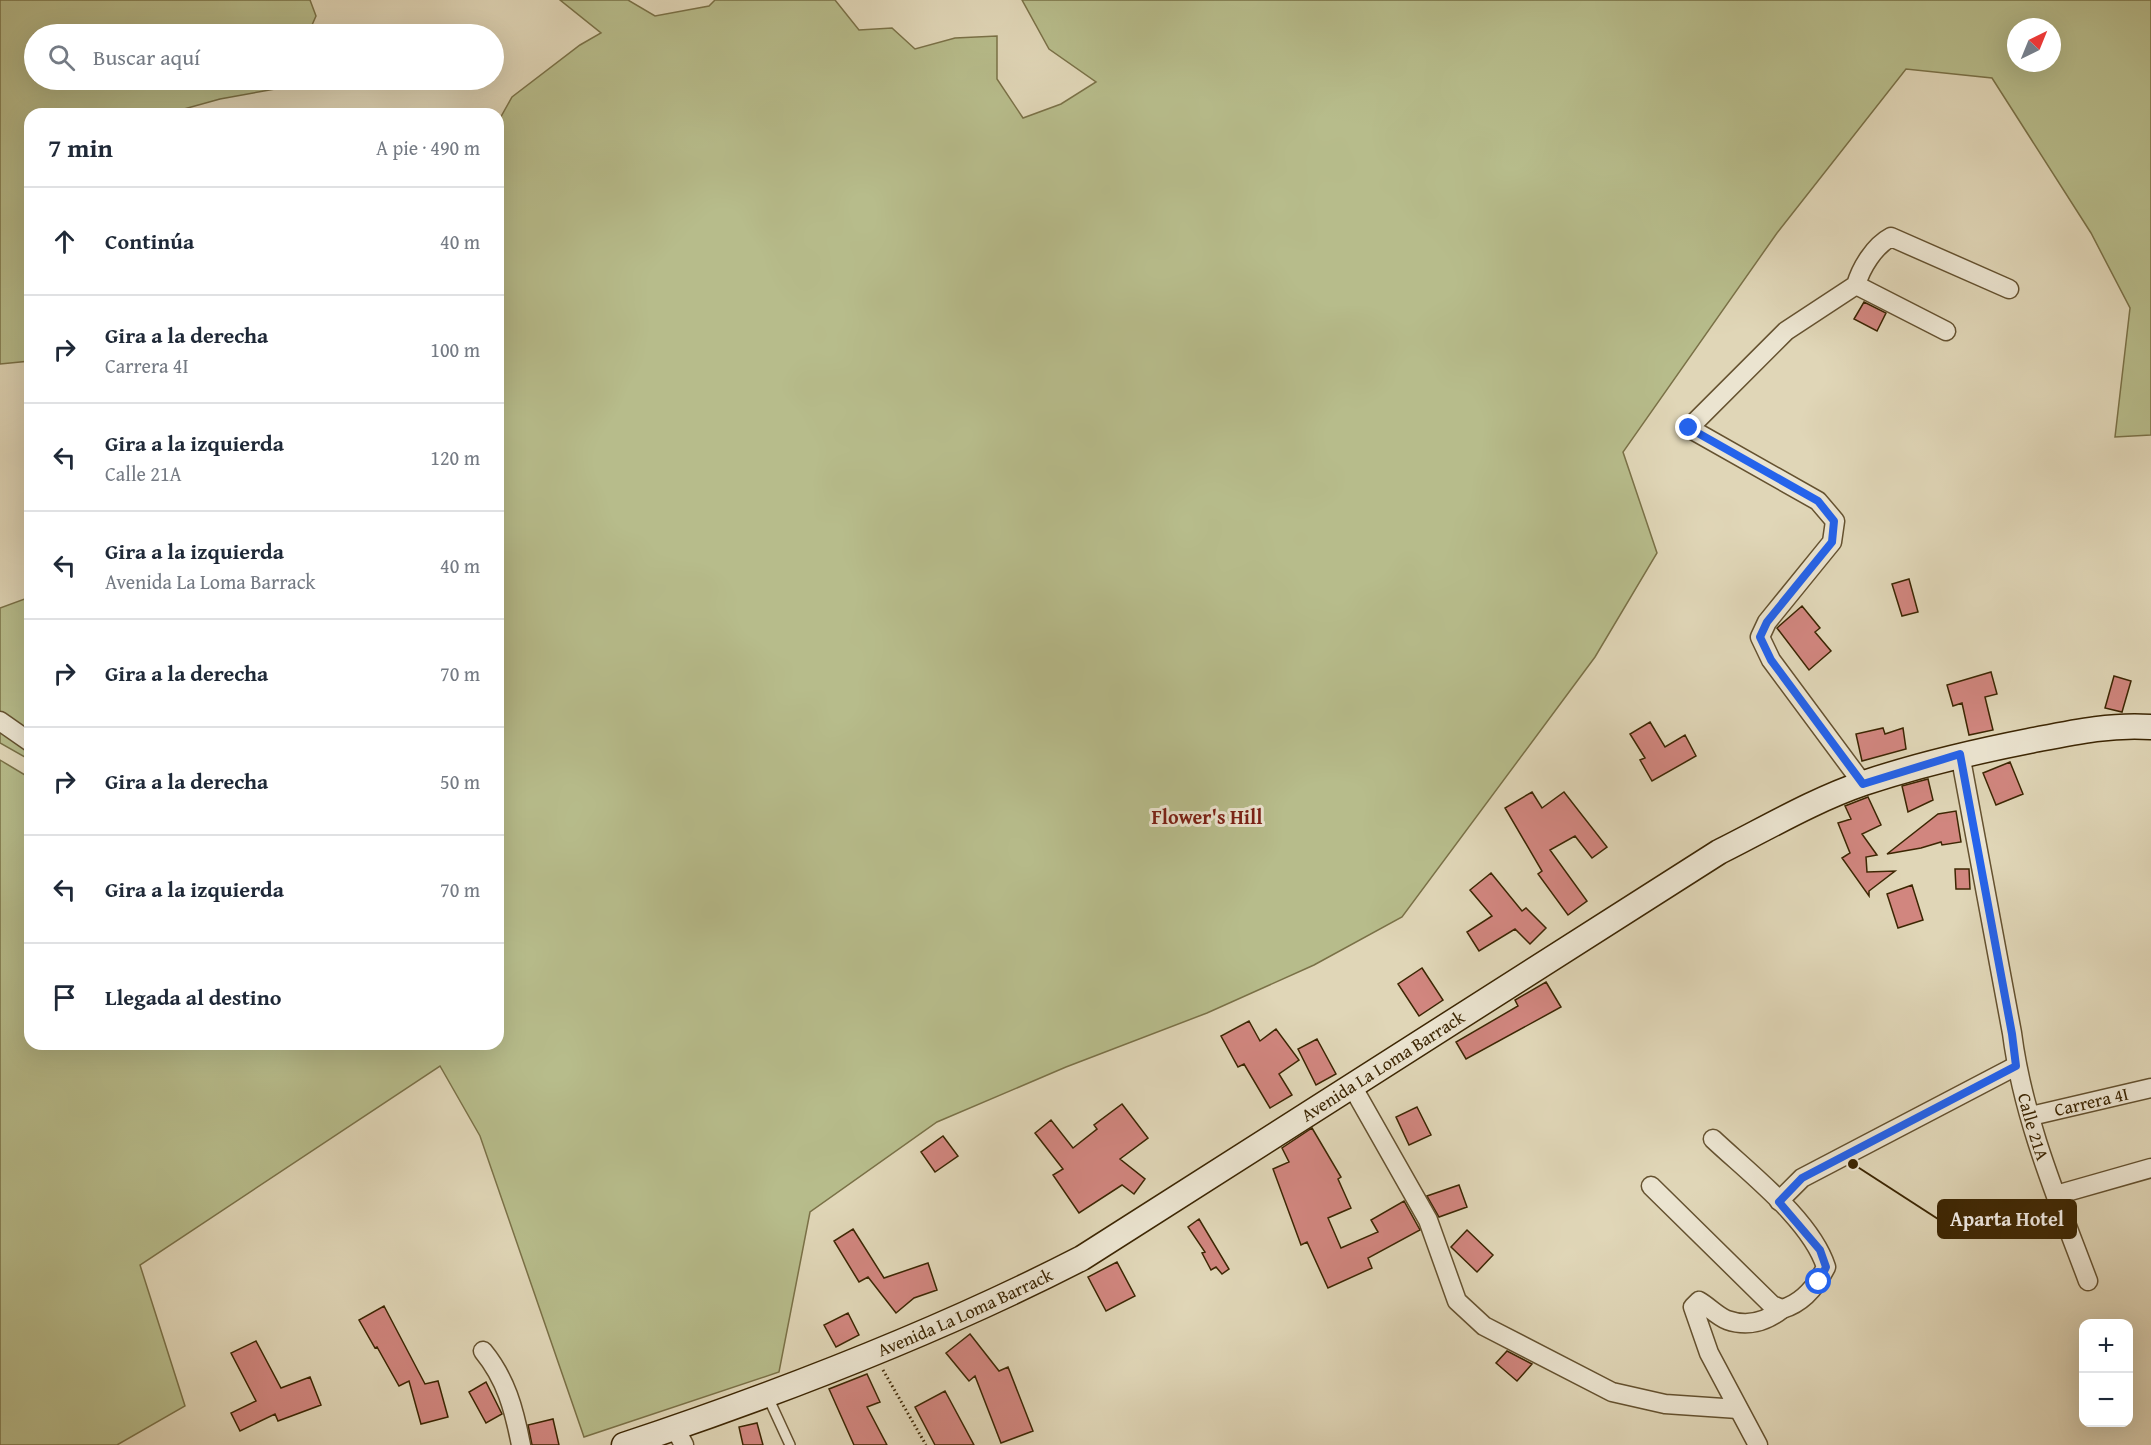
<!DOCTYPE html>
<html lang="es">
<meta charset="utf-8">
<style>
:root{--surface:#fff;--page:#f6f6f7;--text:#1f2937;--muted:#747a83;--line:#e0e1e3}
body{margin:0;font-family:"Gentium Book Plus",serif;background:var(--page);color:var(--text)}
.controls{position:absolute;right:18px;bottom:18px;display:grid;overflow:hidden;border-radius:12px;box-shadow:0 6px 24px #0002}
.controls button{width:54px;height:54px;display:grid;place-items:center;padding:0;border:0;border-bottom:2px solid var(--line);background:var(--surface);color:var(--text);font:30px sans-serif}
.compass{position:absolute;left:2007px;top:18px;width:54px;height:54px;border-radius:50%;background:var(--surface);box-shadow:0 6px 24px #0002;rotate:43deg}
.stop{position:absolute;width:18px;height:18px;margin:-14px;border:4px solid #2563eb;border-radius:50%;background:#fff}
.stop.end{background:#2563eb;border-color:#fff;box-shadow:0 2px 6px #0008}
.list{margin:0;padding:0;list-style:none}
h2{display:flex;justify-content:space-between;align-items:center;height:78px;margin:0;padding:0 24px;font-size:26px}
h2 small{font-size:20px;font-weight:400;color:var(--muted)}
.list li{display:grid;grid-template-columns:39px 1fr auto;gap:18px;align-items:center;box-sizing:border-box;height:108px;padding:0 24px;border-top:2px solid var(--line)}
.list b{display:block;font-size:22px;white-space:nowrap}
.list p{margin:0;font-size:20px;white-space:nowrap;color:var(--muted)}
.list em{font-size:20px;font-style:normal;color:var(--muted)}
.icon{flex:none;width:33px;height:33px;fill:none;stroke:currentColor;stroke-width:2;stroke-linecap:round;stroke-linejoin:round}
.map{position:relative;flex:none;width:2151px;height:1445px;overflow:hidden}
.search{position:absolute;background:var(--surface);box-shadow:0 6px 24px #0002;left:24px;top:24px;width:480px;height:66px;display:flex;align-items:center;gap:15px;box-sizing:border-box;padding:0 21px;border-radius:33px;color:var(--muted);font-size:22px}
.panel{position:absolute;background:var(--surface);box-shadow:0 6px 24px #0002;left:24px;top:108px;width:480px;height:942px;border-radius:18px}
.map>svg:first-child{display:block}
.green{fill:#b7bc8b;stroke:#7a7147;stroke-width:1.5;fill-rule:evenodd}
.building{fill:#d1867f;stroke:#3c2603;stroke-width:1.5}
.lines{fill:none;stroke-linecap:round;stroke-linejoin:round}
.lane-casing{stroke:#655230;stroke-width:12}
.street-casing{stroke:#655230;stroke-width:21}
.secondary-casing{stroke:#3c2603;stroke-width:27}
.path{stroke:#3c2603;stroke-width:3;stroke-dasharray:1.5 3;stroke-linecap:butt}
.lane{stroke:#ebe4d0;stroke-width:9}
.street{stroke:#ebe4d0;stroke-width:18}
.secondary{stroke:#ebe4d0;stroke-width:24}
.route{stroke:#2563eb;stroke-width:8}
.labels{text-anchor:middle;stroke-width:6;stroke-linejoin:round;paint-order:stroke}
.street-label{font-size:18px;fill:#3c2603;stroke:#ebe4d0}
.neighbourhood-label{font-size:20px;font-weight:bold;fill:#7a1f14;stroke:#ebe4d0}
.leader{fill:none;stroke:#3c2603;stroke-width:2}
.callout-dot{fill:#3c2603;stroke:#ebe4d0;stroke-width:2}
.callout{fill:#3c2603;stroke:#3c2603;stroke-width:2}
.callout-label{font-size:20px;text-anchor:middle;font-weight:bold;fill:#fff}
</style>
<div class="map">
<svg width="2151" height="1445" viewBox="0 0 2151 1445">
<rect width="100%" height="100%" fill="#e0d6b7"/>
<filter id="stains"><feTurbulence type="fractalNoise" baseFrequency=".00333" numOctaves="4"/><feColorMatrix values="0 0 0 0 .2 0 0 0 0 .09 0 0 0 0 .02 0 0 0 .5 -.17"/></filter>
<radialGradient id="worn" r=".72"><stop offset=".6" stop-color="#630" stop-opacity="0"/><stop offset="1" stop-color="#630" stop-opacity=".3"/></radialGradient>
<path class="green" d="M 0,0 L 310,0 L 316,16 L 308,34 L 34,34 L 34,80 L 289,80 L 286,87 L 220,99 L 166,114 L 30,114 L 30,361 L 0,364 Z
M 560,0 L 628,0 L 655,16 L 709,6 L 715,0 L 835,0 L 859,30 L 892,28 L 915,49 L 955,38 L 997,36 L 997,79 L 1023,118 L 1061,104 L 1096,82 L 1049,49 L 1022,0 L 2151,0 L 2151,435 L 2115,437 L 2130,308 L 2091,233 L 1992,78 L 1906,69 L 1777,233 L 1623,452 L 1657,553 L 1595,657 L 1402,917 L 1314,965 L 1207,1013 L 1066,1067 L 937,1122 L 810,1212 L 779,1372 L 584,1437 L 480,1136 L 440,1066 L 140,1265 L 185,1406 L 117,1445 L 0,1445 L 0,760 L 30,778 L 30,1044 L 498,1044 L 498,122 L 512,97 L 580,45 L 601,33 ZM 2016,27 L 2052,27 L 2052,63 L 2016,63 Z
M 30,597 L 30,760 L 0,743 L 0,608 Z"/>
<path class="building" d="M 1864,302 L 1886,313 L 1877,331 L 1854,319 Z
M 1909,579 L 1918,612 L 1902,616 L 1892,584 Z
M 1802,606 L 1820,628 L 1815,632 L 1831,651 L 1809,670 L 1777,628 Z
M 1991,672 L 1997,694 L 1985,697 L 1993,730 L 1969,735 L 1962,703 L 1953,706 L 1947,685 Z
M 2114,676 L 2131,681 L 2122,712 L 2105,708 Z
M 1650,722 L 1665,747 L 1685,735 L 1696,756 L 1652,781 L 1640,760 L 1645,758 L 1630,734 Z
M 1883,728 L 1885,734 L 1903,728 L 1906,749 L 1862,761 L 1856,734 Z
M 2010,762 L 2023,794 L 1996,805 L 1983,773 Z
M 1928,779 L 1933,800 L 1908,812 L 1902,786 Z
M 1532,792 L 1542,808 L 1564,792 L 1607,847 L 1592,858 L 1575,836 L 1550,850 L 1587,901 L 1568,915 L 1538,874 L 1542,871 L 1505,808 Z
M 1868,797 L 1881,825 L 1862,834 L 1877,855 L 1866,857 L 1867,872 L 1895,871 L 1869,891 L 1869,896 L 1842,858 L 1850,853 L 1838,823 L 1851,819 L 1845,806 Z
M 1956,811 L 1961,842 L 1942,845 L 1941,842 L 1921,848 L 1887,854 L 1938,814 Z
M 1955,869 L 1969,869 L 1970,889 L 1956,889 Z
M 1491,873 L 1522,911 L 1526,908 L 1546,928 L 1530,944 L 1515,929 L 1479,951 L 1467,932 L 1492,916 L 1470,890 Z
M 1912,885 L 1923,920 L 1898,928 L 1887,894 Z
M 1422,968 L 1443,1000 L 1419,1016 L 1398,984 Z
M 1546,982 L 1561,1007 L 1466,1059 L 1456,1042 L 1518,1006 L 1515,1000 Z
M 1249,1021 L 1260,1041 L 1276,1029 L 1299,1060 L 1279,1074 L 1292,1095 L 1270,1108 L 1244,1064 L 1238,1067 L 1221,1036 Z
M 1317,1039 L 1336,1074 L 1316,1085 L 1298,1049 Z
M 1122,1104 L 1148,1138 L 1120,1159 L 1145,1179 L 1134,1194 L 1122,1185 L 1079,1213 L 1053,1175 L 1063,1169 L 1035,1133 L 1051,1120 L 1073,1148 L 1097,1129 L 1094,1125 Z
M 1417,1107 L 1431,1135 L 1409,1145 L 1396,1117 Z
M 1312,1128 L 1341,1177 L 1338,1179 L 1351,1208 L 1328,1218 L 1341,1248 L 1378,1232 L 1371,1220 L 1404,1201 L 1420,1230 L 1368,1258 L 1372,1268 L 1328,1288 L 1307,1242 L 1301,1245 L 1273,1169 L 1289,1162 L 1282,1148 Z
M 943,1136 L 958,1156 L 935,1172 L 921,1152 Z
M 1459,1185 L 1467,1207 L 1439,1217 L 1427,1196 Z
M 1199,1219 L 1229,1269 L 1222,1274 L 1216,1267 L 1211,1270 L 1202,1253 L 1205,1252 L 1188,1227 Z
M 853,1229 L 884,1278 L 928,1263 L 937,1290 L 914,1298 L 896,1313 L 868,1277 L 859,1282 L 834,1241 Z
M 1467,1230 L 1493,1255 L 1477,1272 L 1451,1247 Z
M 1117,1262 L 1135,1296 L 1106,1311 L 1088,1277 Z
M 384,1306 L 425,1384 L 438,1381 L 448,1417 L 421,1424 L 409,1381 L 399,1386 L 377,1347 L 375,1348 L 359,1320 Z
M 848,1313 L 859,1335 L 836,1347 L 824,1325 Z
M 970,1334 L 999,1371 L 1008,1367 L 1033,1431 L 1001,1443 L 975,1376 L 969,1381 L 946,1353 Z
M 256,1341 L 281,1388 L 310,1377 L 321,1405 L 278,1421 L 275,1414 L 240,1431 L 231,1413 L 256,1401 L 231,1353 Z
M 1507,1351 L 1532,1364 L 1517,1381 L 1496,1363 Z
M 867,1374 L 880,1402 L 867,1407 L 887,1445 L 854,1445 L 829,1389 Z
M 486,1382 L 502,1414 L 486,1423 L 469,1392 Z
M 945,1391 L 974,1445 L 935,1445 L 915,1407 Z
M 553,1419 L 559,1445 L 532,1445 L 528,1425 Z
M 757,1423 L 763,1445 L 743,1445 L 739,1427 Z"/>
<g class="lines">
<g class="lane-casing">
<path id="lane" d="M 767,1395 L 790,1445"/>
</g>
<g class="street-casing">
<g id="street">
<path d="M 1856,285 L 1946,331"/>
<path d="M 0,721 L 30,742"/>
<path id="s1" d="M 1960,754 L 2012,1033 C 2023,1119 2058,1201 2088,1281"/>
<path d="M 1863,784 L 1771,660 L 1760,637 L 1767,622 L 1832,542 L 1835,521 L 1818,501 L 1689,428 L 1786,331 L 1856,285 C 1861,268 1874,246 1891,237 L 2009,289"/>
<path d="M 1352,1086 L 1428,1220 L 1457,1301 L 1484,1326 L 1612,1392 L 1665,1404 L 1738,1409"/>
<path id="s2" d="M 2031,1116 L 2151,1088"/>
<path d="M 1651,1186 L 1772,1305 L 1782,1309 C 1803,1303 1816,1287 1826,1267 C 1811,1220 1749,1173 1713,1139"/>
<path d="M 2056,1195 L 2151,1168"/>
<path d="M 1779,1201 L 1802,1178 L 2016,1066"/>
<path d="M 483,1351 C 506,1379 514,1409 521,1445"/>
<path d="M 675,1428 L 684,1445"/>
<path d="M 1758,1445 L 1709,1353 L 1693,1307 L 1699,1301 C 1708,1306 1717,1316 1727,1320 C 1747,1327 1766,1322 1782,1309"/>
</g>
</g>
<g class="secondary-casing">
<g id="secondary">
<path id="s3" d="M 624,1445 C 780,1393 936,1333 1082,1258 L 1719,852 C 1767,828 1814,800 1864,783 C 1918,765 1973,752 2029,741 C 2070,733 2109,724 2151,727"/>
</g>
</g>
<path class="path" d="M 883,1370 L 926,1445"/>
<use href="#lane" class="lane"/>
<use href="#street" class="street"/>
<use href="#secondary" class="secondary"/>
</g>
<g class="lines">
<path class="route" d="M 1689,428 L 1818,501 L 1834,521 L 1832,542 L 1767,622 L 1760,637 L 1771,660 L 1863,784 L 1960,754 L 2012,1034 L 2016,1066 L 1802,1178 L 1779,1202 L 1820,1250 L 1826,1267 L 1819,1282"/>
</g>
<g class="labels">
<g class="street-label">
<text dy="6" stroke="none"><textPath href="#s3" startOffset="852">Avenida La Loma Barrack</textPath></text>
<text dy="6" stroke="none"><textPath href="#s2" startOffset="62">Carrera 4I</textPath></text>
<text dy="6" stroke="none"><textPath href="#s1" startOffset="380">Calle 21A</textPath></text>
<text dy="6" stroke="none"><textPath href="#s3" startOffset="366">Avenida La Loma Barrack</textPath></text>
</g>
<g class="neighbourhood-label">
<text x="1207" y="824">Flower's Hill</text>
</g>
</g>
<path class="leader" d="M1853 1164L1938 1219"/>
<circle class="callout-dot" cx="1853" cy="1164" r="6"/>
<rect class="callout" x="1938" y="1200" width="138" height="38" rx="6"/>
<g class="callout-label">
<text x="2007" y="1226">Aparta Hotel</text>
</g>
<rect width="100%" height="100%" filter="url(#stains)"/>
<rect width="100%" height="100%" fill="url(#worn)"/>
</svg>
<div class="controls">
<button>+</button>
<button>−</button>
</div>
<svg class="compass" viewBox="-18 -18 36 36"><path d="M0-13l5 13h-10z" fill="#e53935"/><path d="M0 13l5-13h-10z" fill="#747a83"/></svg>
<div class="stop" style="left:1819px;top:1282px"></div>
<div class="stop end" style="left:1689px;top:428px"></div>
<div class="search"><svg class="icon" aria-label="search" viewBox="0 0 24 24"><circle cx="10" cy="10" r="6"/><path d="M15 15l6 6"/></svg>Buscar aquí</div>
<section class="panel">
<h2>7 min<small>A pie · 490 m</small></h2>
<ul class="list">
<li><svg class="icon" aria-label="ahead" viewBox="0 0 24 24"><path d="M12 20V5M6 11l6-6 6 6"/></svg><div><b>Continúa</b></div><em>40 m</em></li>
<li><svg class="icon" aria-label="right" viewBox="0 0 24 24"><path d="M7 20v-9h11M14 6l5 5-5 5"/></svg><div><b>Gira a la derecha</b><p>Carrera 4I</p></div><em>100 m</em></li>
<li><svg class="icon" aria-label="left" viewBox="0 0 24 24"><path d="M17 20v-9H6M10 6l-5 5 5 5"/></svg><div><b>Gira a la izquierda</b><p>Calle 21A</p></div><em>120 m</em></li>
<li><svg class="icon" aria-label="left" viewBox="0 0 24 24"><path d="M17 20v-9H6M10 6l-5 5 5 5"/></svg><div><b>Gira a la izquierda</b><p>Avenida La Loma Barrack</p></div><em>40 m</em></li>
<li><svg class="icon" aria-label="right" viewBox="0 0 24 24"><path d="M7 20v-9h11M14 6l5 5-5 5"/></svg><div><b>Gira a la derecha</b></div><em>70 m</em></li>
<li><svg class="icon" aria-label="right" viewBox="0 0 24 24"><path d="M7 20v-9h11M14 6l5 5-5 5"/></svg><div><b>Gira a la derecha</b></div><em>50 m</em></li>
<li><svg class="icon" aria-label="left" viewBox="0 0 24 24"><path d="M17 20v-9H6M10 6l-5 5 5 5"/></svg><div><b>Gira a la izquierda</b></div><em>70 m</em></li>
<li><svg class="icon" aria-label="arrive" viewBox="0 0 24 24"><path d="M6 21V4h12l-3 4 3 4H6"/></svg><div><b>Llegada al destino</b></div></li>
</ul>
</section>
</div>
